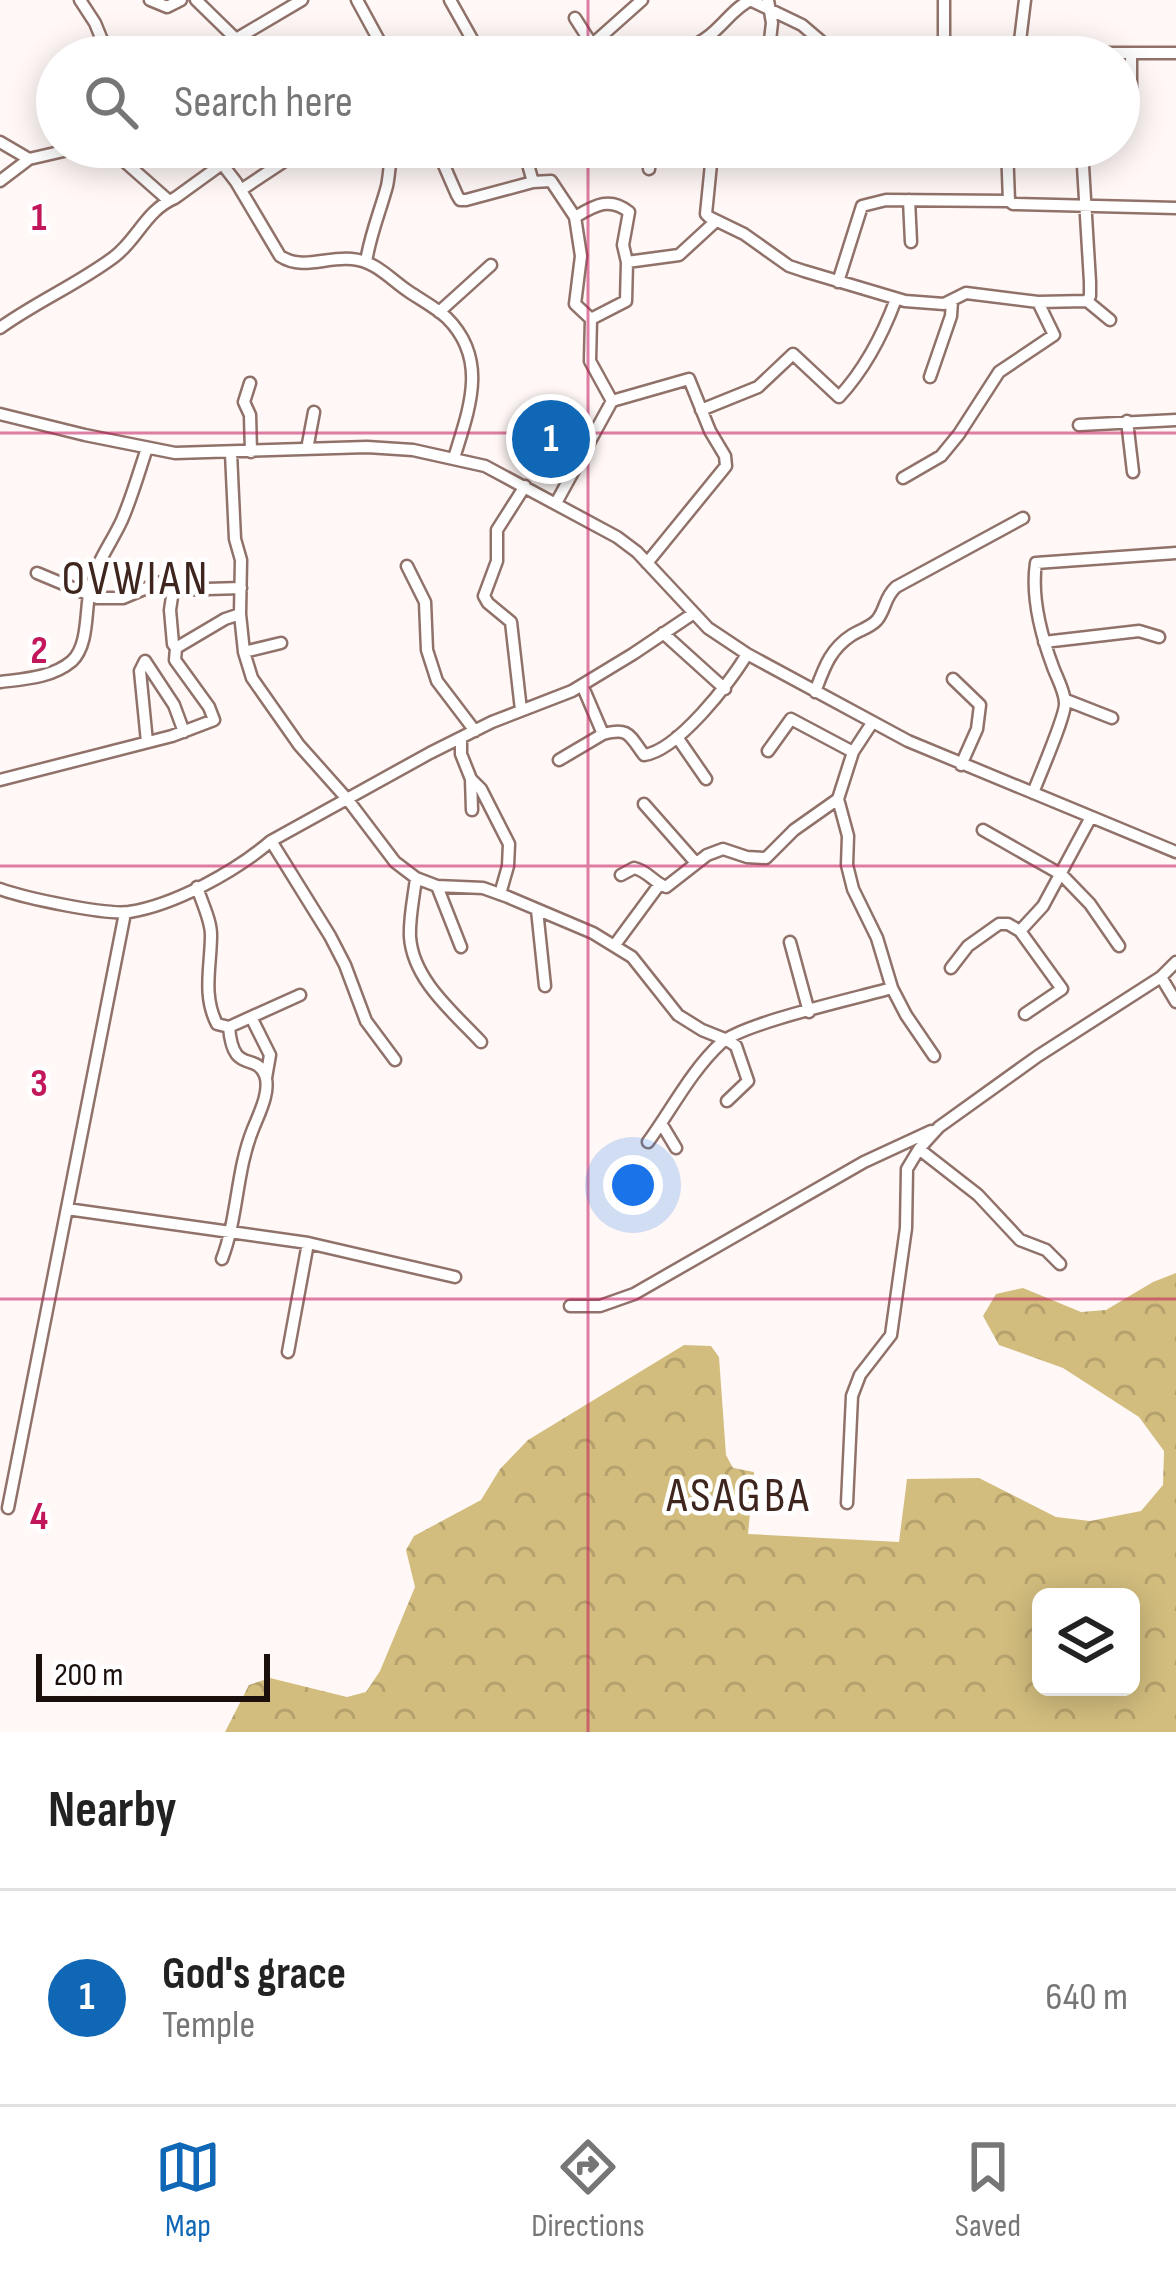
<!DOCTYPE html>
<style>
:root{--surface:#fff;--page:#f6f6f6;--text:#222;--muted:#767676;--line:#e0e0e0;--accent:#1067b5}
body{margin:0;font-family:"Sofia Sans Condensed",sans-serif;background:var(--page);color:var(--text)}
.controls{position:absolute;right:36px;bottom:36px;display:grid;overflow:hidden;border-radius:18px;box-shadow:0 6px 30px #0003}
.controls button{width:108px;height:108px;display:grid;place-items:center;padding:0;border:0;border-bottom:3px solid var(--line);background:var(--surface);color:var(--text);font:60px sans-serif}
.scale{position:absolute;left:36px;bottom:30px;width:234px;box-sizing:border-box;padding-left:12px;border:6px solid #1b0f0c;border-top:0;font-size:33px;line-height:42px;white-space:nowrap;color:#1b0f0c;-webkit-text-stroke:9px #fff;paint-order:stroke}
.you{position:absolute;left:633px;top:1185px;width:42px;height:42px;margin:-30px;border:9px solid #fff;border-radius:50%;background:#1a73e8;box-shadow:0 0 0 18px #1a73e833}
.badge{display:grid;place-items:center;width:78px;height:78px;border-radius:50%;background:var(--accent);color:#fff;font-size:39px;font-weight:700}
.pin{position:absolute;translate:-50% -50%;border:6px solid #fff;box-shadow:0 3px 12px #0006}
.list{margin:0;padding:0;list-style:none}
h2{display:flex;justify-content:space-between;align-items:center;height:156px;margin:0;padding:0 48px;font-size:51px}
h2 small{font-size:39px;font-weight:400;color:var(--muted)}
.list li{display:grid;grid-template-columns:78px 1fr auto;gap:36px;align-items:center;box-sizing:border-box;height:216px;padding:0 48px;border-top:3px solid var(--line)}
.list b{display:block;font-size:45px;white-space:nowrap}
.list p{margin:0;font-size:39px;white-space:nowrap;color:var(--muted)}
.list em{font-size:39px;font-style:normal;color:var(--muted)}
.icon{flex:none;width:66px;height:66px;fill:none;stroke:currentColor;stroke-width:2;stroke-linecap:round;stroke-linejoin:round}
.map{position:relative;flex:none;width:1176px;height:1732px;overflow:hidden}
.search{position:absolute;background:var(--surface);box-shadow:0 6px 30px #0003;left:36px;right:36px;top:36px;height:132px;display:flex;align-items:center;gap:30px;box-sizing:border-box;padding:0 42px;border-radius:66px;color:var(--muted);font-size:45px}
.sheet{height:372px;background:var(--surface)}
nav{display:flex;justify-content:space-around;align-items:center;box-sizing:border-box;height:168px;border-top:3px solid var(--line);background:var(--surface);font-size:33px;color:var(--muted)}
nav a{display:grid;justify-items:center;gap:6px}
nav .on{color:var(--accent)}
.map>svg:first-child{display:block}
.forest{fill:url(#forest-crowns);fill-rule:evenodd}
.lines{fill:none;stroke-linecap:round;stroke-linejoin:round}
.minor-casing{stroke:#91726a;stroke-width:15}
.minor{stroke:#fff;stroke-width:10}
.grid{fill:none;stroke:#c2185b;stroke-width:3;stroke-opacity:0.55}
.labels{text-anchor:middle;stroke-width:9;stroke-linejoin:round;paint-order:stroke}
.quarter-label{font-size:48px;letter-spacing:3px;fill:#3e251e;stroke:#fff}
.grid-label{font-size:39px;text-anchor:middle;font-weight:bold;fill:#c2185b;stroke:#fff;stroke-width:9;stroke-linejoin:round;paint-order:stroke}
</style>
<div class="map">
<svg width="1176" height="1732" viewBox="0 0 1176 1732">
<defs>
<pattern id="forest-crowns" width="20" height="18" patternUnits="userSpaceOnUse" patternTransform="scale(3)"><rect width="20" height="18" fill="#d2bd7e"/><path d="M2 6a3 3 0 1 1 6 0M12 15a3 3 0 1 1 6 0" fill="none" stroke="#b4a16c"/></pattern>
</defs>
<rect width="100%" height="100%" fill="#fff8f6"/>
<path class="forest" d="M 1176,1273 L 1176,1732 L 225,1732 L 249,1685 L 270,1678 L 347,1697 L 366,1692 L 380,1671 L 415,1587 L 406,1550 L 414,1536 L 481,1500 L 500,1469 L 528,1440 L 684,1345 L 711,1346 L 719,1357 L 726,1455 L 733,1468 L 754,1472 L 748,1534 L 899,1542 L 907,1479 L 979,1478 L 1056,1517 L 1090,1521 L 1141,1511 L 1163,1485 L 1164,1451 L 1139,1417 L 1063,1368 L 999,1345 L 983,1316 L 996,1294 L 1023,1288 L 1081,1312 L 1106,1310 L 1153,1282 ZM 1041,1597 L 1131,1597 L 1131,1687 L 1041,1687 Z"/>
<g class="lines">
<g class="minor-casing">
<path id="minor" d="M 80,0 L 95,23 L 109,57
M 150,0 L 167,7 L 181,0
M 196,0 L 236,39 L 302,0
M 357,0 L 388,57
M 450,0 L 482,57
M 750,0 L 802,25 L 829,48
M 575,18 L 600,57
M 578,57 L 642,0
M 672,57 C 685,50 699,44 710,35 C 724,24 735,7 751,0
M 768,57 L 772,23 L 768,0
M 944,57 L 944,0
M 1018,57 L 1025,0
M 1060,57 L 1074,53 L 1176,53
M 1119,89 L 1131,89 L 1131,53
M 0,142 L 29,159
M 108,147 L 168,200
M 209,147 L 236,182 L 280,256 C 303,271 327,256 352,259 C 376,261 390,279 408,291 C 421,300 435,307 447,318 C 489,360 469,409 454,458
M 436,147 L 457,195 L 460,200 L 466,200 L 533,182 L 523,147
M 717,147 L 711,164 L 706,214 L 709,217 L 744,234 L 789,266 L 804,271 L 905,301 L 944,304 L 966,293 L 1038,302 L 1087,301 L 1090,296 L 1090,282 L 1083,166 L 1079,147
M 805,147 L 818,155 L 871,154
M 1007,147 L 1009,201 L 1013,204 L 1176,208
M 649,169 L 651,147
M 0,181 L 29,159 L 81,147
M 533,182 L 551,181 L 575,217 L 581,256 L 575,304 L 591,319 L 590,361 L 612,401
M 241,190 L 283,162
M 909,200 L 911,242
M 575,217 C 594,206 609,196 629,212 L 623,245 L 627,262 L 626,301 L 591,319
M 366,262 C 370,235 380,212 387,186 C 390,172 389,159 394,147
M 627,262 L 679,255 L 716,221
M 838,282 L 862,206 L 886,200 L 1009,201
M 1087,301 L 1110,320
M 439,312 L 491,265
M 0,328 C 36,302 78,284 114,257 C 137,240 146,210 175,198 L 222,164
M 930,377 L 951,316 L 952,301
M 250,383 L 244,402 L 250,415 L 251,452
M 701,410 L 758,387 L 793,354 L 839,397 C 865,369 883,334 896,299
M 0,414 L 85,435 L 175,453 L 367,447 L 413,450 L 485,466 L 617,537 L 637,552 L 708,628 L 747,654 L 908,741 L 1176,852
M 1127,421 L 1133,472
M 1079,425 L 1176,420
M 307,449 L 314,412
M 231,453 L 235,539 L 241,560 L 240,614 L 244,652 L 252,678 L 299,745 L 348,800 L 395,862 L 416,878 L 437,886 L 483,888 L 508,897 L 593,933 L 632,957 L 678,1015 L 702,1030 L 727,1040 L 736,1046 L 748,1081 L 727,1101
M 903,478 L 941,456 L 959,434 L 999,372 L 1054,335 L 1038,302
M 556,503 L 612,401 L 689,379 L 710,431 L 725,456 L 726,466 L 647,563
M 407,566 L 425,602 L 427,650 L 437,681 L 475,731
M 173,590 L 241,588
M 663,633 L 725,689
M 1044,642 L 1139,631 L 1159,637
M 176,648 L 225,619 L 240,614
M 244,652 L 281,643
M 953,679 L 980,705 L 977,729 L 961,765
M 0,682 C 24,679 52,678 72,661 C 89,645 85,611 90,589 C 96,562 111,544 122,520 C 132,497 139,472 147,448
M 815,692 C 824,668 830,649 852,635 C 860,630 871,627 877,620 C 886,609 884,598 896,587 L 1023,518
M 1066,700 L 1112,718
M 521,710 L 511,622 L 488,603 L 484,596 L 497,561 L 497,530 L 525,486
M 603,734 C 629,727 629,735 644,755 C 677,751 731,682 747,654
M 677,737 L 706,779
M 461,739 L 461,754 L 471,779 L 481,789 L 509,844 L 508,866 L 500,894
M 147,742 L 140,671 L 145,661 L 174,705 L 184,732
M 768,751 L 791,719 L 853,752
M 559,760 L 603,734 L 582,685
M 471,779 L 472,810
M 0,780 L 172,736 L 214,720 L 209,707 L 175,660 L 176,648 L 173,644 L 170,610 L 173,590 L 161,582 L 123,598 L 97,598 L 37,573
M 1033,793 C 1039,777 1066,715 1065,703 C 1065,692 1057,678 1053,667 C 1041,635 1031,597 1036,563 L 1176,553
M 838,799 L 848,836 L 847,865 L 853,889 L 877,938 L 892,988 L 906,1015 L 934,1056
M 644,804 L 696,863
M 983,830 L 1062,875 L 1090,904 L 1119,946
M 271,841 L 330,936 L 345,965 L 366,1021 L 395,1060
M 621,875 L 634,868 C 648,871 654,883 666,887 L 707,855 L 723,849 L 747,857 L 766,858 L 794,830 L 838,799 L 853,752 L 872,723
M 416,878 C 414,896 409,918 410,937 C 413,980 454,1013 481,1042
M 437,886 L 461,947
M 197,887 C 202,903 211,920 211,935 C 211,966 202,995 217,1024 L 229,1027 L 300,995
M 0,889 C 25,898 104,915 129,912 C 175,905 236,871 271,841 L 430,753 L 492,722 L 572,691 L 633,654 L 694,613
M 537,910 L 545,986
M 1020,931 L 1043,906 L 1091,817
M 790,942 L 809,1012
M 614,946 L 659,885
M 951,968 L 968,946 L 999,924 L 1008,924 L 1020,931 L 1062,989 L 1025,1014
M 1161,977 L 1176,1002
M 251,1017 L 270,1055 L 266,1078
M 661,1123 L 676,1148
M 648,1142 C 672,1109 691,1071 721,1043 C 743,1023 857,998 892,988
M 919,1149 L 978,1195 L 1020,1240 L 1046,1250 L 1060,1264
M 67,1209 L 308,1243 L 455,1277
M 222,1259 C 238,1217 236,1171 253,1129 C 259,1114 271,1091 265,1075 C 255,1051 233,1076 229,1027
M 570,1306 L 600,1306 L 634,1294 L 864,1162 L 931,1131
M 288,1352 L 308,1243
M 847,1503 L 852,1396 L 860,1375 L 891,1335 L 906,1228 L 907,1169 L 919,1149 L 939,1127 L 1038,1056 L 1161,977 L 1176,962
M 8,1508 L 125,913"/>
</g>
<use href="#minor" class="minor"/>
</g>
<path class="grid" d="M 588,0 L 588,57M 588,147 L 588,1732M 0,433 L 1176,433M 0,866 L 1176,866M 0,1299 L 1176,1299"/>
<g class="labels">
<g class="quarter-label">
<text x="136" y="594">OVWIAN</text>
<text x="739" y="1511">ASAGBA</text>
</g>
</g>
<g class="grid-label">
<text x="39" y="230">1</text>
<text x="39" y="663">2</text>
<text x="39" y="1096">3</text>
<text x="39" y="1529">4</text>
</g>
</svg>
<div class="controls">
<button><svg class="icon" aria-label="layers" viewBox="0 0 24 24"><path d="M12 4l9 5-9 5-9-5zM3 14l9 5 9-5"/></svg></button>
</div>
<div class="scale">200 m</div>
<div class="you"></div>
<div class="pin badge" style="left:551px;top:439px">1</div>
<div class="search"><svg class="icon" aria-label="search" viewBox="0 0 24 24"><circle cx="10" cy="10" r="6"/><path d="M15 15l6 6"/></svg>Search here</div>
</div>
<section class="sheet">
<h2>Nearby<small></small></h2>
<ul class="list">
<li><span class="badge">1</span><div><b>God's grace</b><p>Temple</p></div><em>640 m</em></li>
</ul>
</section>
<nav>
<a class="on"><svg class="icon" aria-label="map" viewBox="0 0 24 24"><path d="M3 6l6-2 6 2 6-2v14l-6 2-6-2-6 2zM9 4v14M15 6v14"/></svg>Map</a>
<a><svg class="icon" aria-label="directions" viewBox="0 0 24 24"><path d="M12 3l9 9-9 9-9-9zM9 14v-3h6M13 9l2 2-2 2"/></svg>Directions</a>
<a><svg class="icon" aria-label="saved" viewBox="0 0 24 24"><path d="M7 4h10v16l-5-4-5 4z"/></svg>Saved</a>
</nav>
